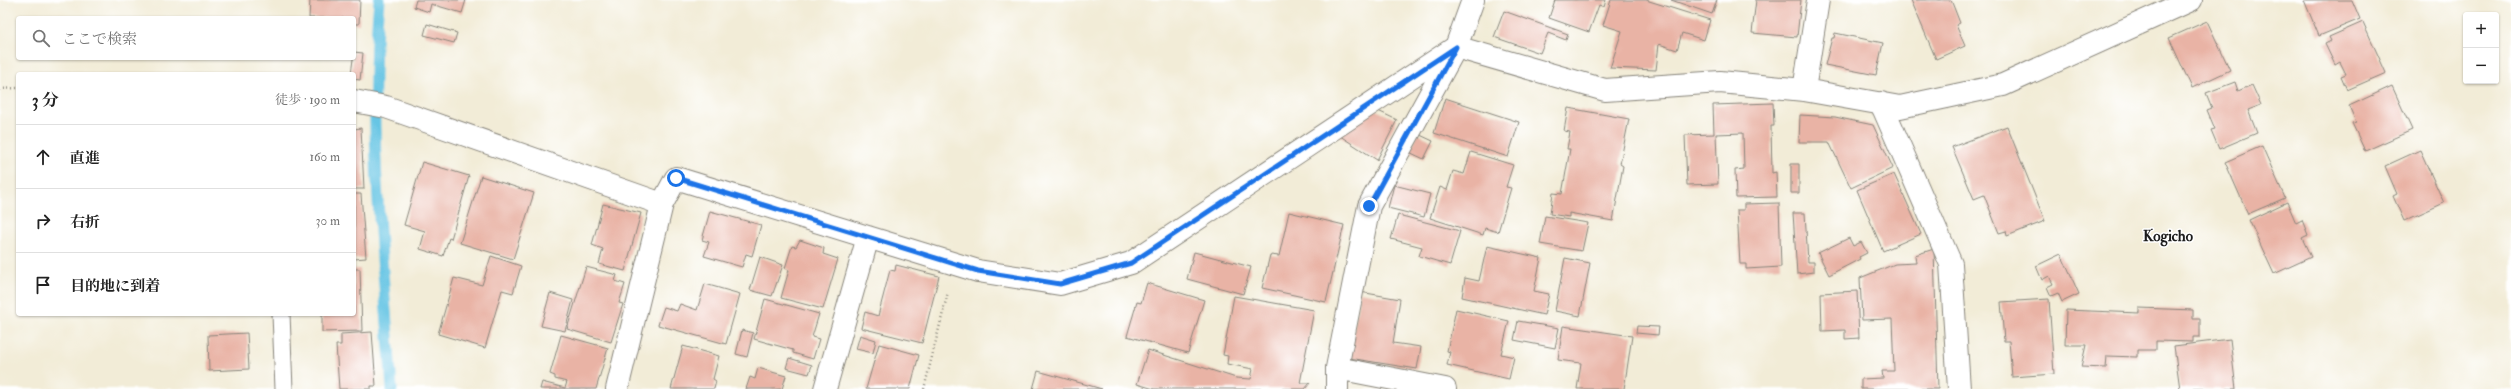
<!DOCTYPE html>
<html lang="ja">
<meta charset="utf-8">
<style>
:root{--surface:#fff;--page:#f2f2f2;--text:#222;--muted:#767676;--line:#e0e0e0}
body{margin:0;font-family:"IM FELL Double Pica","Noto Serif JP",serif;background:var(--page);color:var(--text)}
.controls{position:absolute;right:12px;top:12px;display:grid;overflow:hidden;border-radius:4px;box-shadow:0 1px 3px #0004}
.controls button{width:36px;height:36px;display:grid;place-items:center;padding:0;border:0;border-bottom:1px solid var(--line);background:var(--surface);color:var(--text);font:20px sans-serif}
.stop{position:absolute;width:12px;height:12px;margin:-9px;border:3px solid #1a73e8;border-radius:50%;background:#fff}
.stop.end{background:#1a73e8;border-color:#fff;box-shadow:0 1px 4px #0008}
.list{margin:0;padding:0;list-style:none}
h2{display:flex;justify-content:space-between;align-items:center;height:52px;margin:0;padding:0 16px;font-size:17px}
h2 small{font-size:13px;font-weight:400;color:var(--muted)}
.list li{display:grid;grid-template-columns:26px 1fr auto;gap:12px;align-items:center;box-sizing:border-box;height:64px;padding:0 16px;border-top:1px solid var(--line)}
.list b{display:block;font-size:15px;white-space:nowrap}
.list em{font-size:13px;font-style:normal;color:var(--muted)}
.icon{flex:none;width:22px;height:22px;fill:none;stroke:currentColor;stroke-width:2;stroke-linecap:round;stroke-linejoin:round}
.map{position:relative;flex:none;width:2511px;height:389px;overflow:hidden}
.search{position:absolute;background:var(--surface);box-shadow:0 1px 3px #0004;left:16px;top:16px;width:340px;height:44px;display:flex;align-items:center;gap:10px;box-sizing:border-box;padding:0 14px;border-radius:4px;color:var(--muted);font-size:15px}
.panel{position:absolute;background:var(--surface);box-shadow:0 1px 3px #0004;left:16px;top:72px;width:340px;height:244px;border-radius:4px}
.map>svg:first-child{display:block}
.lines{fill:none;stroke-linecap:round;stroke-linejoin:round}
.stream{stroke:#66c5e4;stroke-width:11}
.building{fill:#e9b3a5}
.lane-casing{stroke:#87847a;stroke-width:19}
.street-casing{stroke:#87847a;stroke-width:24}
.path{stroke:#87847a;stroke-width:2.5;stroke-dasharray:1 3;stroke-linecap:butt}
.lane{stroke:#fff;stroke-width:17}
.street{stroke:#fff;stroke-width:22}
.route{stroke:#1a73e8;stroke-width:5}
.labels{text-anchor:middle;stroke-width:3;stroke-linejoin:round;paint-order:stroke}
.quarter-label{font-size:15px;font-weight:bold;fill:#1c1c1c;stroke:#fff}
</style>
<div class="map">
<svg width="2511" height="389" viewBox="0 0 2511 389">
<rect width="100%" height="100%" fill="#fff"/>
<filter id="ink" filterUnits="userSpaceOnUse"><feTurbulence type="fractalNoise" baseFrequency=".025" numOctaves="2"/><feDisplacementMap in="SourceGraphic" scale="8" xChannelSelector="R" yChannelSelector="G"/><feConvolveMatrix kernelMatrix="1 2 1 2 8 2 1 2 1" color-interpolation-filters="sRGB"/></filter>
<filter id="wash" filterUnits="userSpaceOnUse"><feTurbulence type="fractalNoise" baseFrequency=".012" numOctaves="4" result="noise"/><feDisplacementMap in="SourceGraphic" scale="16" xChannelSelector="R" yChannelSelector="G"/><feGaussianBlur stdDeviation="0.9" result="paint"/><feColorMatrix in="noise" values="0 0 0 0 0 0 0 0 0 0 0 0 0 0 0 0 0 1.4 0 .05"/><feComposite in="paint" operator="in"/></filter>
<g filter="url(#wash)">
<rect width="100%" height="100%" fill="#f2ecd7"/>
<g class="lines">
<path class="stream" d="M 379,0 C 367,129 383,260 392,389"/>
</g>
<g id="blocks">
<path class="building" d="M 310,0 L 360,0 L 359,24 L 354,24 L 354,18 L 309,18 Z
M 416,0 L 466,0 L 462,13 L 431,4 L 429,12 L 414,7 Z
M 1555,0 L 1606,0 L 1604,7 L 1599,5 L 1589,32 L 1549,18 Z
M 1611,0 L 1646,0 L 1710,20 L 1704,40 L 1682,33 L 1677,50 L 1659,44 L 1656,70 L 1610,68 L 1622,31 L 1603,25 Z
M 1671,0 L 1717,0 L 1712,14 Z
M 1756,0 L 1801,0 L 1797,37 L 1752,33 Z
M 1911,0 L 1951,0 L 1960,23 L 1956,25 L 1965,46 L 1936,59 Z
M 2304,0 L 2352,0 L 2360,19 L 2319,36 Z
M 1504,11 L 1568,34 L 1566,40 L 1548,33 L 1540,53 L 1494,37 Z
M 2207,21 L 2230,70 L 2192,88 L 2169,38 Z
M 2363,22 L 2386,73 L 2347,90 L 2341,76 L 2346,74 L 2340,62 L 2335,65 L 2325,44 L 2331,41 L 2329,37 Z
M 427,24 L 457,33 L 454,43 L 424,35 Z
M 1835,33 L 1883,43 L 1876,75 L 1825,65 L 1832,38 L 1834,38 Z
M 354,52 L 363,53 L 360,80 L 354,79 L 354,74 L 351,74 Z
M 2235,82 L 2238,91 L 2252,85 L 2261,105 L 2248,110 L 2257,133 L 2219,149 L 2211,130 L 2215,129 L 2207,110 L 2212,108 L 2206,93 Z
M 2392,86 L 2412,130 L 2365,151 L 2352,123 L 2356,122 L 2349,106 Z
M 1445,98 L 1519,122 L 1508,157 L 1434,133 Z
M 1773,103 L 1774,126 L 1771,126 L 1772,173 L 1776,172 L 1777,197 L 1736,198 L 1735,170 L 1744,169 L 1743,133 L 1716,134 L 1718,184 L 1687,185 L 1685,135 L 1714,134 L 1713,105 Z
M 1372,108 L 1397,120 L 1377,160 L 1337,134 Z
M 1568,108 L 1629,119 L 1620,164 L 1623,166 L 1613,221 L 1569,213 L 1569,217 L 1550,214 L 1553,193 L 1562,194 L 1570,149 L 1567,149 L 1570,132 L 1564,131 Z
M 1800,115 L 1835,117 L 1873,125 L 1893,168 L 1851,188 L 1829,142 L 1799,142 Z
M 2007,126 L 2045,221 L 2007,236 L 2006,231 L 1999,233 L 1984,195 L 1974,199 L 1952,147 Z
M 361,128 L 364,189 L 354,189 L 354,129 Z
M 1418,134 L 1433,141 L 1424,159 L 1409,152 Z
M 2262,146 L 2285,198 L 2248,214 L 2225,162 Z
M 2420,150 L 2444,203 L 2404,221 L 2393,196 L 2397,194 L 2385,166 Z
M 1471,152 L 1513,165 L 1506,187 L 1511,188 L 1498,232 L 1485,228 L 1483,235 L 1430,218 L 1440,187 L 1447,190 L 1453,171 L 1464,174 Z
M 422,162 L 469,176 L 451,239 L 449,238 L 443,256 L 420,249 L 425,231 L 404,225 Z
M 1791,164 L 1799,164 L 1799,193 L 1791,193 Z
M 1894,174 L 1921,234 L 1883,251 L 1857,190 Z
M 481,176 L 534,193 L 513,259 L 460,243 Z
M 1394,185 L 1430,194 L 1424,217 L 1388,208 Z
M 354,194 L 361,194 L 366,258 L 354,259 Z
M 2287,202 L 2296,223 L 2302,220 L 2308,235 L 2302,238 L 2311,257 L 2274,274 L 2249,220 Z
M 1779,203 L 1781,267 L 1746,269 L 1746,264 L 1740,264 L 1737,210 L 1744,210 L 1744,204 Z
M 603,204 L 641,213 L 625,271 L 599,264 L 603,249 L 592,245 Z
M 710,211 L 761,225 L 752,256 L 746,254 L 742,267 L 704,256 L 709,242 L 702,240 Z
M 1289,212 L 1344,225 L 1326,302 L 1262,288 L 1270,255 L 1279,256 Z
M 1793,213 L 1805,213 L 1808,262 L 1814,262 L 1814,272 L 1797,274 Z
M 1398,215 L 1460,231 L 1450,265 L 1419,256 L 1422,247 L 1391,239 Z
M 1545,216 L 1588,223 L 1582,251 L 1540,244 Z
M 1849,238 L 1853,246 L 1861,242 L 1867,253 L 1859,257 L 1860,259 L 1829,275 L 1818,253 Z
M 800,240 L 824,248 L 823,254 L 838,259 L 823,309 L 781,298 L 789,270 L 785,268 L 792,246 L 796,247 Z
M 1487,246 L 1541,258 L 1534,291 L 1549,294 L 1544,315 L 1462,297 L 1465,278 L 1479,281 Z
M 1934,249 L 1938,389 L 1861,389 L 1861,379 L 1883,378 L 1882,371 L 1894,371 L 1892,319 L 1862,320 L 1860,278 L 1895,264 L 1916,263 L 1915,255 Z
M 1194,252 L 1251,267 L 1243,294 L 1187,279 Z
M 2061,254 L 2079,294 L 2062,302 L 2058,293 L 2051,296 L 2047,287 L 2053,284 L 2049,276 L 2042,280 L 2036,266 Z
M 491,256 L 521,266 L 513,293 L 502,290 L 485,348 L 438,334 L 454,278 L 482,285 Z
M 760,257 L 783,265 L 772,296 L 750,290 Z
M 1565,258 L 1590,263 L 1580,316 L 1555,311 Z
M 896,265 L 939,276 L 922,343 L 861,328 L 865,312 L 878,316 L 890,270 L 895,271 Z
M 586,267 L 617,275 L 615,281 L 625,284 L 619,303 L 623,304 L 611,342 L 567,329 Z
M 354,269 L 360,269 L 362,331 L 322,332 L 322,314 L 354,314 Z
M 1147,283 L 1204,300 L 1188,353 L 1127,336 L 1137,302 L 1141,303 Z
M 705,284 L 740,294 L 726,344 L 658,325 L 664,307 L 677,311 L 680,304 L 697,310 Z
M 1857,291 L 1859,338 L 1845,339 L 1845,330 L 1822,331 L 1821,293 Z
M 1360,292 L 1400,299 L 1393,343 L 1421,347 L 1417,369 L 1349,358 Z
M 550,293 L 573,300 L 565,331 L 541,326 Z
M 1234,296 L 1314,310 L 1300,383 L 1310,383 L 1305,389 L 1154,389 L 1137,384 L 1148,350 L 1236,378 L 1251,379 L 1253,369 L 1227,364 L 1228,356 L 1223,355 Z
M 765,299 L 819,314 L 812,337 L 819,339 L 813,359 L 793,353 L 793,350 L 754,339 Z
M 2049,299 L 2054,374 L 2012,377 L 2009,341 L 2004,341 L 2001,302 Z
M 2139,308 L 2193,310 L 2193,319 L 2200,319 L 2200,337 L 2193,337 L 2193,342 L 2156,341 L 2156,350 L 2137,350 L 2137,357 L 2107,356 L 2106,368 L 2081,367 L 2086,345 L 2065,345 L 2066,310 L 2139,313 Z
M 1456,309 L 1509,321 L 1501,354 L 1514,357 L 1509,379 L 1447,365 L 1450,352 L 1447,351 Z
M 1518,321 L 1559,328 L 1555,348 L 1514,340 Z
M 1563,326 L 1632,336 L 1624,389 L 1577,389 L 1581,363 L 1558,360 Z
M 1637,326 L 1659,327 L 1658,335 L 1636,333 Z
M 742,330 L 753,333 L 747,357 L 736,354 Z
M 372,332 L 376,386 L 371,386 L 371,389 L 339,389 L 336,345 L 341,345 L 341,334 Z
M 247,333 L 249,369 L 209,371 L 208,335 Z
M 561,335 L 608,348 L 596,389 L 540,389 L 542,382 L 565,388 L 567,382 L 555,379 L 555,376 L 550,374 Z
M 860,335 L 876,340 L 873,353 L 856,349 Z
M 2230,339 L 2236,389 L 2180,389 L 2174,346 Z
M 879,344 L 919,355 L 910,389 L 866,389 Z
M 683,346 L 719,356 L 713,379 L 716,381 L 714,389 L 671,389 Z
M 789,358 L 812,365 L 809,374 L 786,368 Z
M 758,368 L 786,376 L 782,389 L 746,389 L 750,377 L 755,379 Z
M 1038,371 L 1102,389 L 1033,389 Z"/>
</g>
</g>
<g filter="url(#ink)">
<use href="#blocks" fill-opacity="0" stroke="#87847a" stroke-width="1"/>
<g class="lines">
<g class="lane-casing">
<path id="lane" d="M 281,314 L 284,389"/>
</g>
<g class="street-casing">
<path id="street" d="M 1804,90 L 1818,0
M 354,101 L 386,107 L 662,204
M 1881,103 L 1951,264 L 1959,389
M 1337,368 L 1445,389
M 617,389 L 662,204 L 676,178 L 978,271 L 1060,284 L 1131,263 L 1456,47 L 1605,90 L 1720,82 L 1804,90 L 1900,107 L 2003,85 L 2191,0
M 825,389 L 868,237
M 1337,389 L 1337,368 L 1369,206 L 1456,47 L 1473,0"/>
</g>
<path class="path" d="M 0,89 L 18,88
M 924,389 L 948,292"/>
<use href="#lane" class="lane"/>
<use href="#street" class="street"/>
</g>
</g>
<g class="lines" filter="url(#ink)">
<path class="route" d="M 676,178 L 978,271 L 1060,284 L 1131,263 L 1456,47 L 1369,206"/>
</g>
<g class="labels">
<g class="quarter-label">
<text x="2168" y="241">Kogicho</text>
</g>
</g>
</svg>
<div class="controls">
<button>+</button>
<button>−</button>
</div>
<div class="stop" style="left:676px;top:178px"></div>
<div class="stop end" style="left:1369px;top:206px"></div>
<div class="search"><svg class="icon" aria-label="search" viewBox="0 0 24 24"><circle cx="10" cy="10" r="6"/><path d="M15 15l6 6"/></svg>ここで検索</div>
<section class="panel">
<h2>3 分<small>徒歩 · 190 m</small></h2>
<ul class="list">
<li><svg class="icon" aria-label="ahead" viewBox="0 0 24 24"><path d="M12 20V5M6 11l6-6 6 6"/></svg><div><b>直進</b></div><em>160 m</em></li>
<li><svg class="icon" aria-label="right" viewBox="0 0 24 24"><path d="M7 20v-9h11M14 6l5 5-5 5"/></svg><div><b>右折</b></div><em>30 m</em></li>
<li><svg class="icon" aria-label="arrive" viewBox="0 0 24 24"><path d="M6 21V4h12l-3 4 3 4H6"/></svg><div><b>目的地に到着</b></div></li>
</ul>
</section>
</div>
